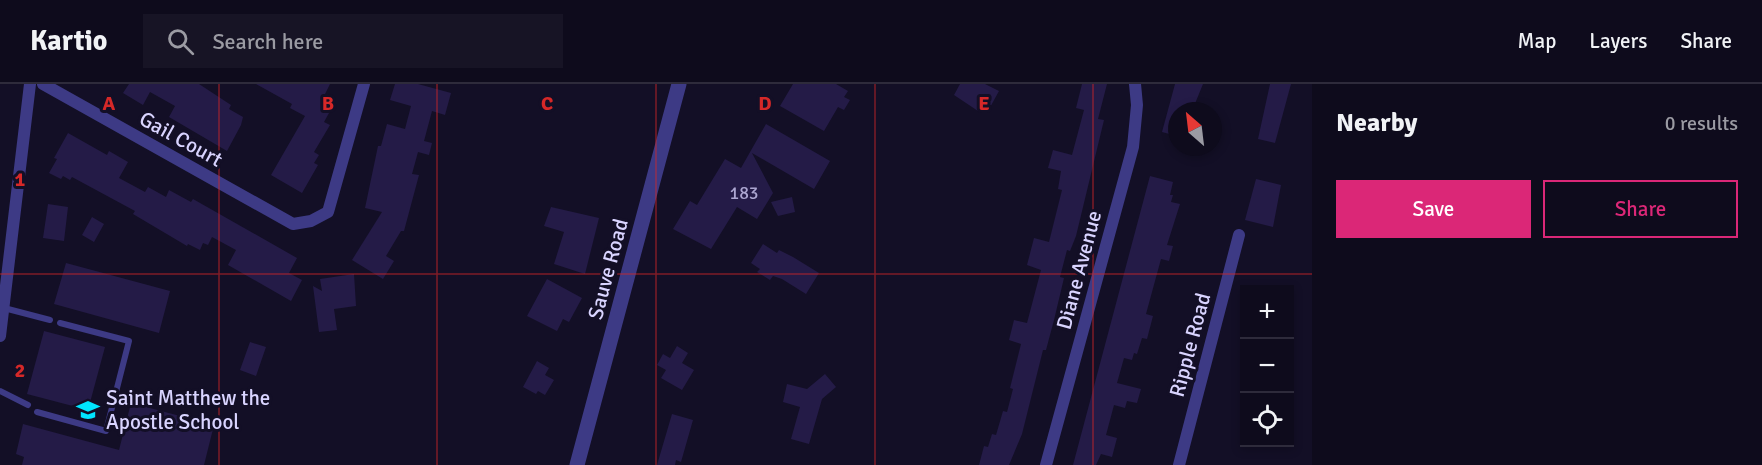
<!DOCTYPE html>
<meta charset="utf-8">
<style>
:root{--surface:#0e0b1c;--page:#171425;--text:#f1f3f6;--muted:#9b9ba3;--line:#2e2b3b;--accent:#db2777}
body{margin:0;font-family:Signika,sans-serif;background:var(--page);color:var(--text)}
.controls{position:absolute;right:18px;bottom:18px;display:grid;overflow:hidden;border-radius:0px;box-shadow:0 3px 9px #0003}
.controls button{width:54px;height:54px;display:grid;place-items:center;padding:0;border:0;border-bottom:2px solid var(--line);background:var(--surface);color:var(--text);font:30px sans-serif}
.compass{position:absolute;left:1168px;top:18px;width:54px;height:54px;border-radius:50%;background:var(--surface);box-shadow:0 3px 9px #0003;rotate:332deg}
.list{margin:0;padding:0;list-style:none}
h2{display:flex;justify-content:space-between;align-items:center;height:78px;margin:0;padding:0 24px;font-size:26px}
h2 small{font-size:20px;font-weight:400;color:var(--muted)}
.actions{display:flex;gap:12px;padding:18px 24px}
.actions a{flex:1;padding:14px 0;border:2px solid var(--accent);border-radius:0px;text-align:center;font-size:21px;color:var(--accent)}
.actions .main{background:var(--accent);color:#fff}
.icon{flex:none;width:33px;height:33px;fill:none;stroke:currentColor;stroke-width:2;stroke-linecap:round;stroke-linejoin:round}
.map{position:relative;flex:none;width:1312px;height:381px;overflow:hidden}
header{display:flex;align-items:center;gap:36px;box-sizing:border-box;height:84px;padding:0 30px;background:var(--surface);border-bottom:2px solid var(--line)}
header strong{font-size:28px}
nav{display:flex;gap:33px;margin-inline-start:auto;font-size:21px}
.search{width:420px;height:54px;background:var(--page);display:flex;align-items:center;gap:15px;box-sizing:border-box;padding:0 21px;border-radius:0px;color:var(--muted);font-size:22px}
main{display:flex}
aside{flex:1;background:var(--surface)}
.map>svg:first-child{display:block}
.building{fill:#241b47}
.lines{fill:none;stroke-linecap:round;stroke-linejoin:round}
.service{stroke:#3d3a85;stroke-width:6}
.minor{stroke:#3d3a85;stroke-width:12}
.tertiary{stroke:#3d3a85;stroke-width:15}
.grid{fill:none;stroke:#d62828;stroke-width:1.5;stroke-opacity:0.55}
.labels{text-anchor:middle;stroke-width:6;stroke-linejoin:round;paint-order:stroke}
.number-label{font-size:18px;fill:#aca6d1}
.street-label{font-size:21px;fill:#d9d4ff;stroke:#130f26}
.poi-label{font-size:21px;fill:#d9d4ff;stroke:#130f26;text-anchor:start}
.grid-label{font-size:20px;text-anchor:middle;font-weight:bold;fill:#d62828;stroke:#130f26;stroke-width:6;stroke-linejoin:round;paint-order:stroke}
</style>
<header>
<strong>Kartio</strong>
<div class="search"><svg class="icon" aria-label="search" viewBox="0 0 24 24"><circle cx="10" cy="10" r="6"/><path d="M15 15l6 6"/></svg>Search here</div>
<nav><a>Map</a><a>Layers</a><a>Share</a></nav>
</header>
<main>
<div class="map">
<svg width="1312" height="381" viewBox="0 0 1312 381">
<rect width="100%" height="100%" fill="#130f26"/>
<path class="building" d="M 129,0 L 199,0 L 231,21 L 229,25 L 243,33 L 241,41 L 227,67 L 169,33 L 175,22 L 150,8 L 143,21 L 123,9 Z
M 256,0 L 330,0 L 323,14 L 334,20 L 324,38 L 330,41 L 314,68 L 319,71 L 314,79 L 318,81 L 302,109 L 271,91 L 305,32 L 290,24 L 292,20 Z
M 395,0 L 418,0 L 451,9 L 445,31 L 432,27 L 424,57 L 432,59 L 429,71 L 418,68 L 412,90 L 419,91 L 404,147 L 401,147 L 386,172 L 394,177 L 383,195 L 352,176 L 382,128 L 365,124 L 378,62 L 381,62 L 387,40 L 405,45 L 411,22 L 390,16 Z
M 793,0 L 836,0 L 848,7 L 844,13 L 850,16 L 844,26 L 838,23 L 824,47 L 780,22 Z
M 960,0 L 985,0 L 999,7 L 988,27 L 981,22 L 978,27 L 954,11 Z
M 1082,0 L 1107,0 L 1098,35 L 1104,36 L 1076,152 L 1070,167 L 1067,166 L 1060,193 L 1064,194 L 1054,236 L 1046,266 L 1043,266 L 1022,350 L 1009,381 L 979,381 L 984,362 L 988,363 L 992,350 L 996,351 L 1003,327 L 1007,328 L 1013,305 L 1010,304 L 1021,260 L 1009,256 L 1014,236 L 1027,239 L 1041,186 L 1027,181 L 1034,154 L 1049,158 L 1062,106 L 1058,105 L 1061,87 L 1048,84 L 1053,66 L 1072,71 L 1084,26 L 1076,24 Z
M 1175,0 L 1203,0 L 1192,27 L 1177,27 L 1177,52 L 1162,48 Z
M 1270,0 L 1291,0 L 1275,59 L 1258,55 Z
M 766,40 L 830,77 L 814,105 L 752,69 L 773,109 L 757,135 L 737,123 L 711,165 L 673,145 L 690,117 L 697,121 L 725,75 L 741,84 Z
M 68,49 L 107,71 L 109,67 L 128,78 L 119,94 L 145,108 L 148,103 L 166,113 L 169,106 L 191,118 L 193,115 L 297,174 L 289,189 L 302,196 L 291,217 L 228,181 L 236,166 L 212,153 L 208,161 L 203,159 L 200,166 L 188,160 L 187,162 L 133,130 L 135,127 L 72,93 L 70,96 L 63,92 L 61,95 L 49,89 L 57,75 L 54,74 Z
M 1150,92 L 1173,98 L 1170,111 L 1173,111 L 1171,118 L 1180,120 L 1167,161 L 1173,162 L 1169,177 L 1161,175 L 1146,230 L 1153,232 L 1147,255 L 1142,254 L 1137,270 L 1134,269 L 1132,276 L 1124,274 L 1117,299 L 1141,305 L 1137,319 L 1127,317 L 1125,324 L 1114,321 L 1106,351 L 1117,354 L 1112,373 L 1101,370 L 1096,381 L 1073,381 Z
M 1256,95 L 1281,101 L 1273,143 L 1245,136 Z
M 792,113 L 795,128 L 778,132 L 771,118 Z
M 48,120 L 68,123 L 64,157 L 43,154 Z
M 551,123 L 599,134 L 585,190 L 554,180 L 564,148 L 544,142 Z
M 92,133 L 104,140 L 94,158 L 82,151 Z
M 763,160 L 777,169 L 779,166 L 793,173 L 819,189 L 806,210 L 782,195 L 773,192 L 770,196 L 757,188 L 760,185 L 751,179 Z
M 66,179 L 170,207 L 159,249 L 54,220 Z
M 354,190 L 356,222 L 334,225 L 337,246 L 319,248 L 313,202 L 322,207 L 320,195 Z
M 547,195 L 582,214 L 569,238 L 563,235 L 557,247 L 527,232 Z
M 44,247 L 105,263 L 88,326 L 27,310 Z
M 250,258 L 266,263 L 256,292 L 240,286 Z
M 677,262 L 688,269 L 682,279 L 694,286 L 682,306 L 661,294 L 666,286 L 657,281 L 663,270 L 670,274 Z
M 537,277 L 549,284 L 545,291 L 554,296 L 545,311 L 538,307 L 536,310 L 523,303 Z
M 825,290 L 836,303 L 822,315 L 809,360 L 791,355 L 800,323 L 783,318 L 787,300 L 807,305 Z
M 131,319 L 214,341 L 204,381 L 22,381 L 24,373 L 16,370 L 23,340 L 119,366 Z
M 672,330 L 693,336 L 681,378 L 676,376 L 675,381 L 657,381 Z"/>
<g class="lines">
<path class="service" d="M 4,224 L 50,236
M 0,307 L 28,321
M 37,328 L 106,347 L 129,257 L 60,239"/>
<path class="minor" d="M 43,0 L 293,140 L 311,137 L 328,128 L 364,0
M 0,252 L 30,0
M 1046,381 L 1133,63 L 1137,21 L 1135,0
M 1179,381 L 1239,151"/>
<path class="tertiary" d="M 577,381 L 679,0"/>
</g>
<path class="grid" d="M 219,0 L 219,381M 437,0 L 437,381M 656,0 L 656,381M 875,0 L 875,381M 1093,0 L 1093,381M 0,190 L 1312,190"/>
<defs>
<g id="school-bare" transform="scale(1.8)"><path d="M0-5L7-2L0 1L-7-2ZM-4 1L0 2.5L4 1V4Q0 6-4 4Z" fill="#00e5ff" stroke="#130f26" stroke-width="2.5" paint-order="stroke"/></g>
</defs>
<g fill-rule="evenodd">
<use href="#school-bare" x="88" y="326"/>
</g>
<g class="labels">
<g class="number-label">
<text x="744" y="115">183</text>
</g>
<g class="street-label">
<text transform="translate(181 55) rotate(29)" y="7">Gail Court</text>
<text transform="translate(608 185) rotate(-75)" y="7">Sauve Road</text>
<text transform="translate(1079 186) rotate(-75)" y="7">Diane Avenue</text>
<text transform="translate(1190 261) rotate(-75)" y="7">Ripple Road</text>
</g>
<g class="poi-label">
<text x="106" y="321">Saint Matthew the<tspan x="106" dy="24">Apostle School</tspan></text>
</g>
</g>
<g class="grid-label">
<text x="109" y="26">A</text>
<text x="328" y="26">B</text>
<text x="547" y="26">C</text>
<text x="765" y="26">D</text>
<text x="984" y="26">E</text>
<text x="20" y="102">1</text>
<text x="20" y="293">2</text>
</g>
</svg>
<div class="controls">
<button>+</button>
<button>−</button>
<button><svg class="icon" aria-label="locate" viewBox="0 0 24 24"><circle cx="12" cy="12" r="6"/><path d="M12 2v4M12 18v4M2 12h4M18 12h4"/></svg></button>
</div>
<svg class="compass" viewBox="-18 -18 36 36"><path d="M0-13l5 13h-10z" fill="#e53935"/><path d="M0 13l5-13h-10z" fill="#9b9ba3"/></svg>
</div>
<aside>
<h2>Nearby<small>0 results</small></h2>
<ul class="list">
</ul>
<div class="actions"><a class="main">Save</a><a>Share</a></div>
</aside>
</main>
